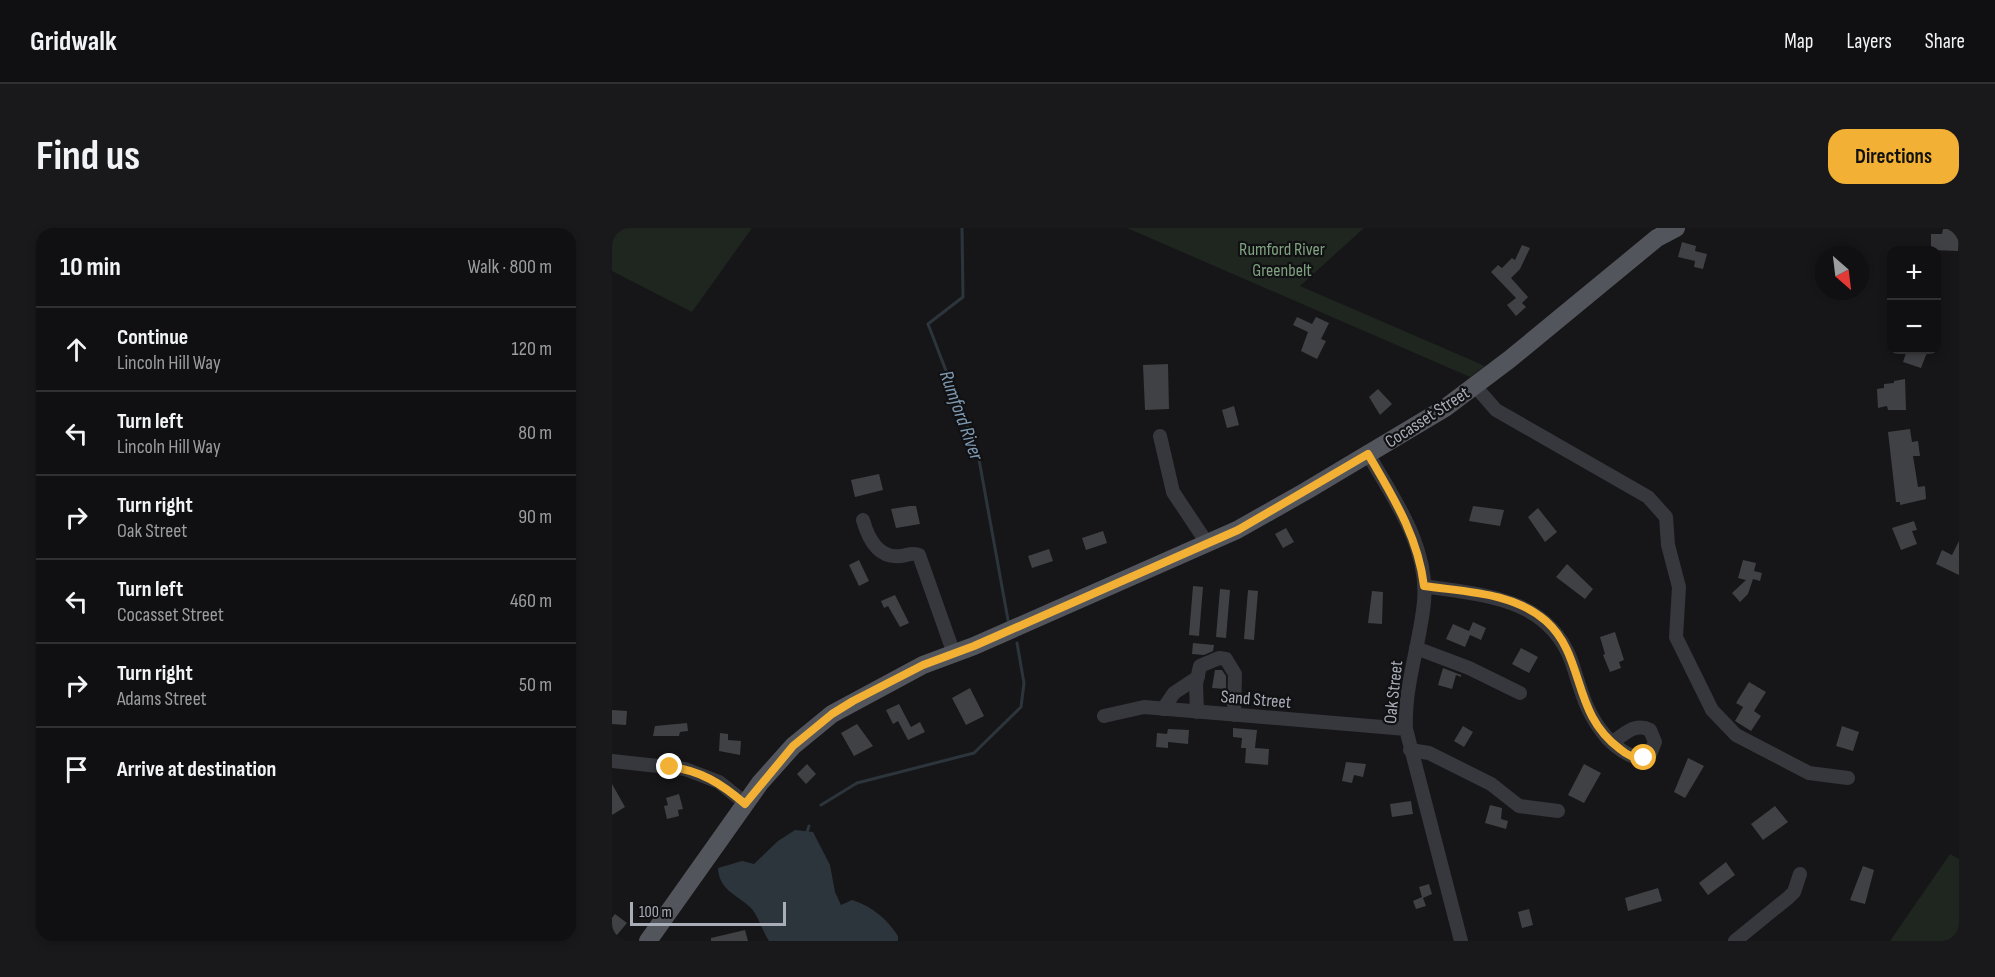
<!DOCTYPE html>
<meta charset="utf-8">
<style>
:root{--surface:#101012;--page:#19191b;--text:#f1f3f6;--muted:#9c9d9f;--line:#303032;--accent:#f2b134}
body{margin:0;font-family:"Sofia Sans Condensed",sans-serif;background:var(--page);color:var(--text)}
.controls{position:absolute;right:18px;top:18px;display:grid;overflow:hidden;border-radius:12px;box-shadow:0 3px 9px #0003}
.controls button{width:54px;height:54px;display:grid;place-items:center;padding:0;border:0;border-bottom:2px solid var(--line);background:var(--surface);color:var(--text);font:30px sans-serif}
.compass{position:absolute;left:1203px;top:18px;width:54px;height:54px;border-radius:50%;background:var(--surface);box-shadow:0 3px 9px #0003;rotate:152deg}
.scale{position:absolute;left:18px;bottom:15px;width:156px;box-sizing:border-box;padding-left:6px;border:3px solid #a8adb8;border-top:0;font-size:16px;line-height:21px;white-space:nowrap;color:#a8adb8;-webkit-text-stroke:4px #111113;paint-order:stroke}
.stop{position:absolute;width:18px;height:18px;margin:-14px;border:4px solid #f2b134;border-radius:50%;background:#fff}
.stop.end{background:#f2b134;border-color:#fff;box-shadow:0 2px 6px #0008}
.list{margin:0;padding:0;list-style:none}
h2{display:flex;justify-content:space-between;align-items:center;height:78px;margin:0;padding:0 24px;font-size:26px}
h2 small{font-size:20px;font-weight:400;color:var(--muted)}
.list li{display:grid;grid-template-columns:39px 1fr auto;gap:18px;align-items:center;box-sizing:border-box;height:84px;padding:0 24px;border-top:2px solid var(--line)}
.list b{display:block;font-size:22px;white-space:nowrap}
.list p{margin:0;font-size:20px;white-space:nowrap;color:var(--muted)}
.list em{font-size:20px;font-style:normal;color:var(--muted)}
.icon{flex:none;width:33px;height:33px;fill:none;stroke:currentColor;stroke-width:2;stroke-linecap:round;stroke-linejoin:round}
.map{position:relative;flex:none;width:1347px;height:713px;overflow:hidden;border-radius:18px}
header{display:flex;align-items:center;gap:36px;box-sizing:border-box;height:84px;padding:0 30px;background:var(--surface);border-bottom:2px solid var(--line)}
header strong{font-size:28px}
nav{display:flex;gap:33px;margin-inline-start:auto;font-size:21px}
.intro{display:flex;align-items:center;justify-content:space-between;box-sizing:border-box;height:144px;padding:0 36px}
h1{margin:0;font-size:42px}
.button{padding:15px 27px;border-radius:18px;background:var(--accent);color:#111;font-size:21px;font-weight:700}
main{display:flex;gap:36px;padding:0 36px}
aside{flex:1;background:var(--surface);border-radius:18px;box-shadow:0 3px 9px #0003}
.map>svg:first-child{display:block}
.green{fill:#1e261f}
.water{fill:#2c353c}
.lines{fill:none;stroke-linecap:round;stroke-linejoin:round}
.stream{stroke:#2c353c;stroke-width:3}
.building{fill:#404145}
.minor{stroke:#37383d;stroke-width:14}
.major{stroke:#53555c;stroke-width:18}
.route{stroke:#f2b134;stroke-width:8}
.labels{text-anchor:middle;stroke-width:4.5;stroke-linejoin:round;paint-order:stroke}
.park-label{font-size:18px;fill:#7fa381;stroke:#111113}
.street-label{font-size:18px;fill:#a8adb8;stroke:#111113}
.water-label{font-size:20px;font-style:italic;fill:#7f9bb3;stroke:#111113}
</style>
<header>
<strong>Gridwalk</strong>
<nav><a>Map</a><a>Layers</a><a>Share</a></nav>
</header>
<div class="intro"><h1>Find us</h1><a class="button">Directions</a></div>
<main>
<aside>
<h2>10 min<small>Walk · 800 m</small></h2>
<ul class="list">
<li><svg class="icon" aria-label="ahead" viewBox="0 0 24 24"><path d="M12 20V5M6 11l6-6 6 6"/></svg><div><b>Continue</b><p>Lincoln Hill Way</p></div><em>120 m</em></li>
<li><svg class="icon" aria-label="left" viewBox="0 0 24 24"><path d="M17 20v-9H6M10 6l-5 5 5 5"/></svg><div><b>Turn left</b><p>Lincoln Hill Way</p></div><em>80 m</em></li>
<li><svg class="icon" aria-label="right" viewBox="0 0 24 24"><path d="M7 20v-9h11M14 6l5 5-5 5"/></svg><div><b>Turn right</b><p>Oak Street</p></div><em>90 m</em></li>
<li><svg class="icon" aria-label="left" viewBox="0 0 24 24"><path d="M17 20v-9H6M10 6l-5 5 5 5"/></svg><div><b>Turn left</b><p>Cocasset Street</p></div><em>460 m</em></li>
<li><svg class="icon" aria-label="right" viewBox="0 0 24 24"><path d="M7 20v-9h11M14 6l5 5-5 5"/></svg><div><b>Turn right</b><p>Adams Street</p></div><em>50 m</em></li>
<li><svg class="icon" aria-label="arrive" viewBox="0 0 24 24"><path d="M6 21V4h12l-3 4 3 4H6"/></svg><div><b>Arrive at destination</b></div></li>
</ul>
</aside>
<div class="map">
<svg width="1347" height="713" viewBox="0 0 1347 713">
<rect width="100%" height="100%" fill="#161618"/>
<path class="green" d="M 0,0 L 140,0 L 80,84 L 0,43 Z
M 515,0 L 752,0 L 688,58 L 873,138 L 858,149 Z
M 1338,626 L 1347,631 L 1347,713 L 1278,713 Z"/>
<path class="water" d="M 183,602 L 201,604 L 218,637 L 223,664 L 229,677 L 240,672 C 261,679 274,690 286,708 L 286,713 L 157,713 C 150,703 147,688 138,679 C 124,666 107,662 106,640 L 130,633 L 142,636 L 166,613 Z"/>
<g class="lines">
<path class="stream" d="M 350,0 L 351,69 L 316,96 L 366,226 L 396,392
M 209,577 L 245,555 L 362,525 L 409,479 L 412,455 L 405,415
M 194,607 L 197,598"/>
</g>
<path class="building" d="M 1331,1 L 1342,1 L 1342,6 L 1347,6 L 1346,23 L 1319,22 L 1319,6 L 1330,6 Z
M 1070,14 L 1084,18 L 1083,23 L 1095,26 L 1091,41 L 1082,39 L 1083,33 L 1066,29 Z
M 910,17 L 918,20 L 908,41 L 899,50 L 916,69 L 910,75 L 914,79 L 904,88 L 895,77 L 904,70 L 879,44 L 886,37 L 890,40 L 900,30 L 903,32 Z
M 685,89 L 700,96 L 704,89 L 717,95 L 709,111 L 714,113 L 705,131 L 689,123 L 696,104 L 681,97 Z
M 1295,122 L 1316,122 L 1309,140 L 1291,134 Z
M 556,136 L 557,181 L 533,182 L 531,137 Z
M 1293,151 L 1294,182 L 1276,182 L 1275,178 L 1266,180 L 1265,161 L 1272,160 L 1272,156 L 1282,155 L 1282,153 Z
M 766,161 L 780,176 L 768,187 L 757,169 Z
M 622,178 L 627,197 L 615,200 L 610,182 Z
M 1298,201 L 1300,214 L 1306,213 L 1308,228 L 1301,228 L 1306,259 L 1313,258 L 1314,271 L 1288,277 L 1288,274 L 1284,274 L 1276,204 Z
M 267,246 L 271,262 L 243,269 L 239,252 Z
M 298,278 L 304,278 L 308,296 L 284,300 L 279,281 Z
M 861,278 L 892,282 L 888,298 L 857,293 Z
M 926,280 L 945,304 L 933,314 L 916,289 Z
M 1302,293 L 1305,302 L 1300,303 L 1305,316 L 1289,322 L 1280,300 Z
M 674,300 L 682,314 L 671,320 L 663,306 Z
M 491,303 L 495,315 L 474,322 L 470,310 Z
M 1347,313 L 1347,347 L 1324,336 L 1330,322 L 1340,327 Z
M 437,321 L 441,333 L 420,340 L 416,328 Z
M 247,332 L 257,353 L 247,358 L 237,337 Z
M 1131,332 L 1144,335 L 1142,343 L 1150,345 L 1148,353 L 1141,351 L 1136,366 L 1128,374 L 1120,365 L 1134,352 L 1126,350 Z
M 955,336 L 981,361 L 973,371 L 944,349 Z
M 581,358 L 591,359 L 587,408 L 577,407 Z
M 608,361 L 618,362 L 614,410 L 604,409 Z
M 636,362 L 646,363 L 642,412 L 632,411 Z
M 760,363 L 771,364 L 770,396 L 756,395 Z
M 283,367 L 297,395 L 288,399 L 276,378 L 272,380 L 269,373 Z
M 861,394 L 874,400 L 869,412 L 858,407 L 853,419 L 834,411 L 841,396 L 857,403 Z
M 1003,404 L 1012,432 L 1007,434 L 1009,440 L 998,444 L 991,427 L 993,426 L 988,409 Z
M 581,415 L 602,417 L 601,423 L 592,427 L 580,426 Z
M 909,420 L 926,429 L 917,445 L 900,436 Z
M 831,440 L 849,447 L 849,449 L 844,447 L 840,461 L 826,457 Z
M 603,442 L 610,442 L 614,448 L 614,461 L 600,460 Z
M 1137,454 L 1154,464 L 1142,483 L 1149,488 L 1139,503 L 1123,493 L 1131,479 L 1124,475 Z
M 358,460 L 372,488 L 354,497 L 340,470 Z
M 287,476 L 299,499 L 308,494 L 313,504 L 296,512 L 286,493 L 281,496 L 274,482 Z
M 0,482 L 15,483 L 14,497 L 0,496 Z
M 75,495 L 76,503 L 68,504 L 67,508 L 41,508 L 43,498 Z
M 245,496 L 261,518 L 242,528 L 229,505 Z
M 851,498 L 861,504 L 852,519 L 842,513 Z
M 1230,498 L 1247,504 L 1241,523 L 1224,518 Z
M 621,500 L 645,502 L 643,520 L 657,521 L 656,537 L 633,535 L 634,520 L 629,520 L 630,510 L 621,509 Z
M 556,501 L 577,502 L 576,516 L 556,514 L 556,520 L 544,519 L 545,505 L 555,506 Z
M 108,505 L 116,506 L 116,512 L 129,513 L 128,527 L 107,523 Z
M 1076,530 L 1092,538 L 1073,570 L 1062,564 Z
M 734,534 L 754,536 L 751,549 L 742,547 L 740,555 L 730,553 Z
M 195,536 L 204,546 L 194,556 L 185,546 Z
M 972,536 L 989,545 L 972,575 L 956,567 Z
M 0,556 L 13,579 L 0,587 Z
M 67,566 L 71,581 L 66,582 L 67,588 L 55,591 L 52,578 L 56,577 L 54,570 Z
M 799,573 L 801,586 L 780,589 L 778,576 Z
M 878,577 L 890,580 L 889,591 L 896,593 L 894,601 L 873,595 Z
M 1163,578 L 1176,594 L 1151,612 L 1139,596 Z
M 1114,634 L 1123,647 L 1096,667 L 1087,655 Z
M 1251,638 L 1262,642 L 1253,676 L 1238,672 Z
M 817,656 L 820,666 L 811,670 L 814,678 L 804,681 L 801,673 L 810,669 L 807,659 Z
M 1046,660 L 1050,673 L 1016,683 L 1013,670 Z
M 917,681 L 921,697 L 910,700 L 906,684 Z
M 3,686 L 15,695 L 0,713 L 0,690 Z
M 133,702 L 136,713 L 99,713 L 99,710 Z"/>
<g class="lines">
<path class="minor" d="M 863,158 L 884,182 L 1036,269 L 1054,289 L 1056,317 L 1067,359 L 1064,409 L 1100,482 L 1124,507 L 1197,545 L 1236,550
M 548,208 L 561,264 L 595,315
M 756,226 C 782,271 817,319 812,374 C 808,416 792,458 794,501 L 849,713
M 251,292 C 256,310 266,331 289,328 C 296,327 301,324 307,327 L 342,426
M 812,358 C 870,367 935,369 959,432 C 970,464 973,485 996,511 C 1004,519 1014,527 1026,530 L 1038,526 L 1043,514 L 1038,502 C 1023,494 1012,506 1000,515
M 804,420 L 857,440 L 908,465
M 551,481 L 562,465 L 586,449
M 585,484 L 584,456 L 588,438 L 607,430 L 614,431 L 623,446 L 622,487
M 492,488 L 532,479 L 794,501
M 798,522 L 817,525 L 879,556 L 907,578 L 946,583
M 0,533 L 73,541 L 107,554 L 133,575
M 1123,713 L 1177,669 L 1182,664 L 1188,646"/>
<path class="major" d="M 36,713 L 148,555 L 181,518 L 220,486 L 311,437 L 362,418 L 625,302 L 694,263 L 833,180 L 898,131 L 1045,10 L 1064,0"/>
</g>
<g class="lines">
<path class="route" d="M 58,539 C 88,542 110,556 133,576 L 181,518 L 220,486 L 241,473 L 311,437 L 362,418 L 626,302 L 756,226 C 781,269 806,308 812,358 C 853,364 901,364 934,393 C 974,429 959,485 1008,521 C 1015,527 1023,531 1032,530"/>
</g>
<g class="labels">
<g class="park-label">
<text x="670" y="27">Rumford River<tspan x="670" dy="21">Greenbelt</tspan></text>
</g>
<g class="street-label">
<text transform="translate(815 189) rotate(-33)" y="6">Cocasset Street</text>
<text transform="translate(781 464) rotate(-84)" y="6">Oak Street</text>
<text transform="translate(644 471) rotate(5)" y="6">Sand Street</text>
</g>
<g class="water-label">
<text transform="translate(350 187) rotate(70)" y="7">Rumford River</text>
</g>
</g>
</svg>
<div class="controls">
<button>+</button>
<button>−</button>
</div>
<svg class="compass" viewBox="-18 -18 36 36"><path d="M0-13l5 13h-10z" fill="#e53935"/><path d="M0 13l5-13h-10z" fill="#9c9d9f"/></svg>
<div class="scale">100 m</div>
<div class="stop" style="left:1032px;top:530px"></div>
<div class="stop end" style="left:58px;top:539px"></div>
</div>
</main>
